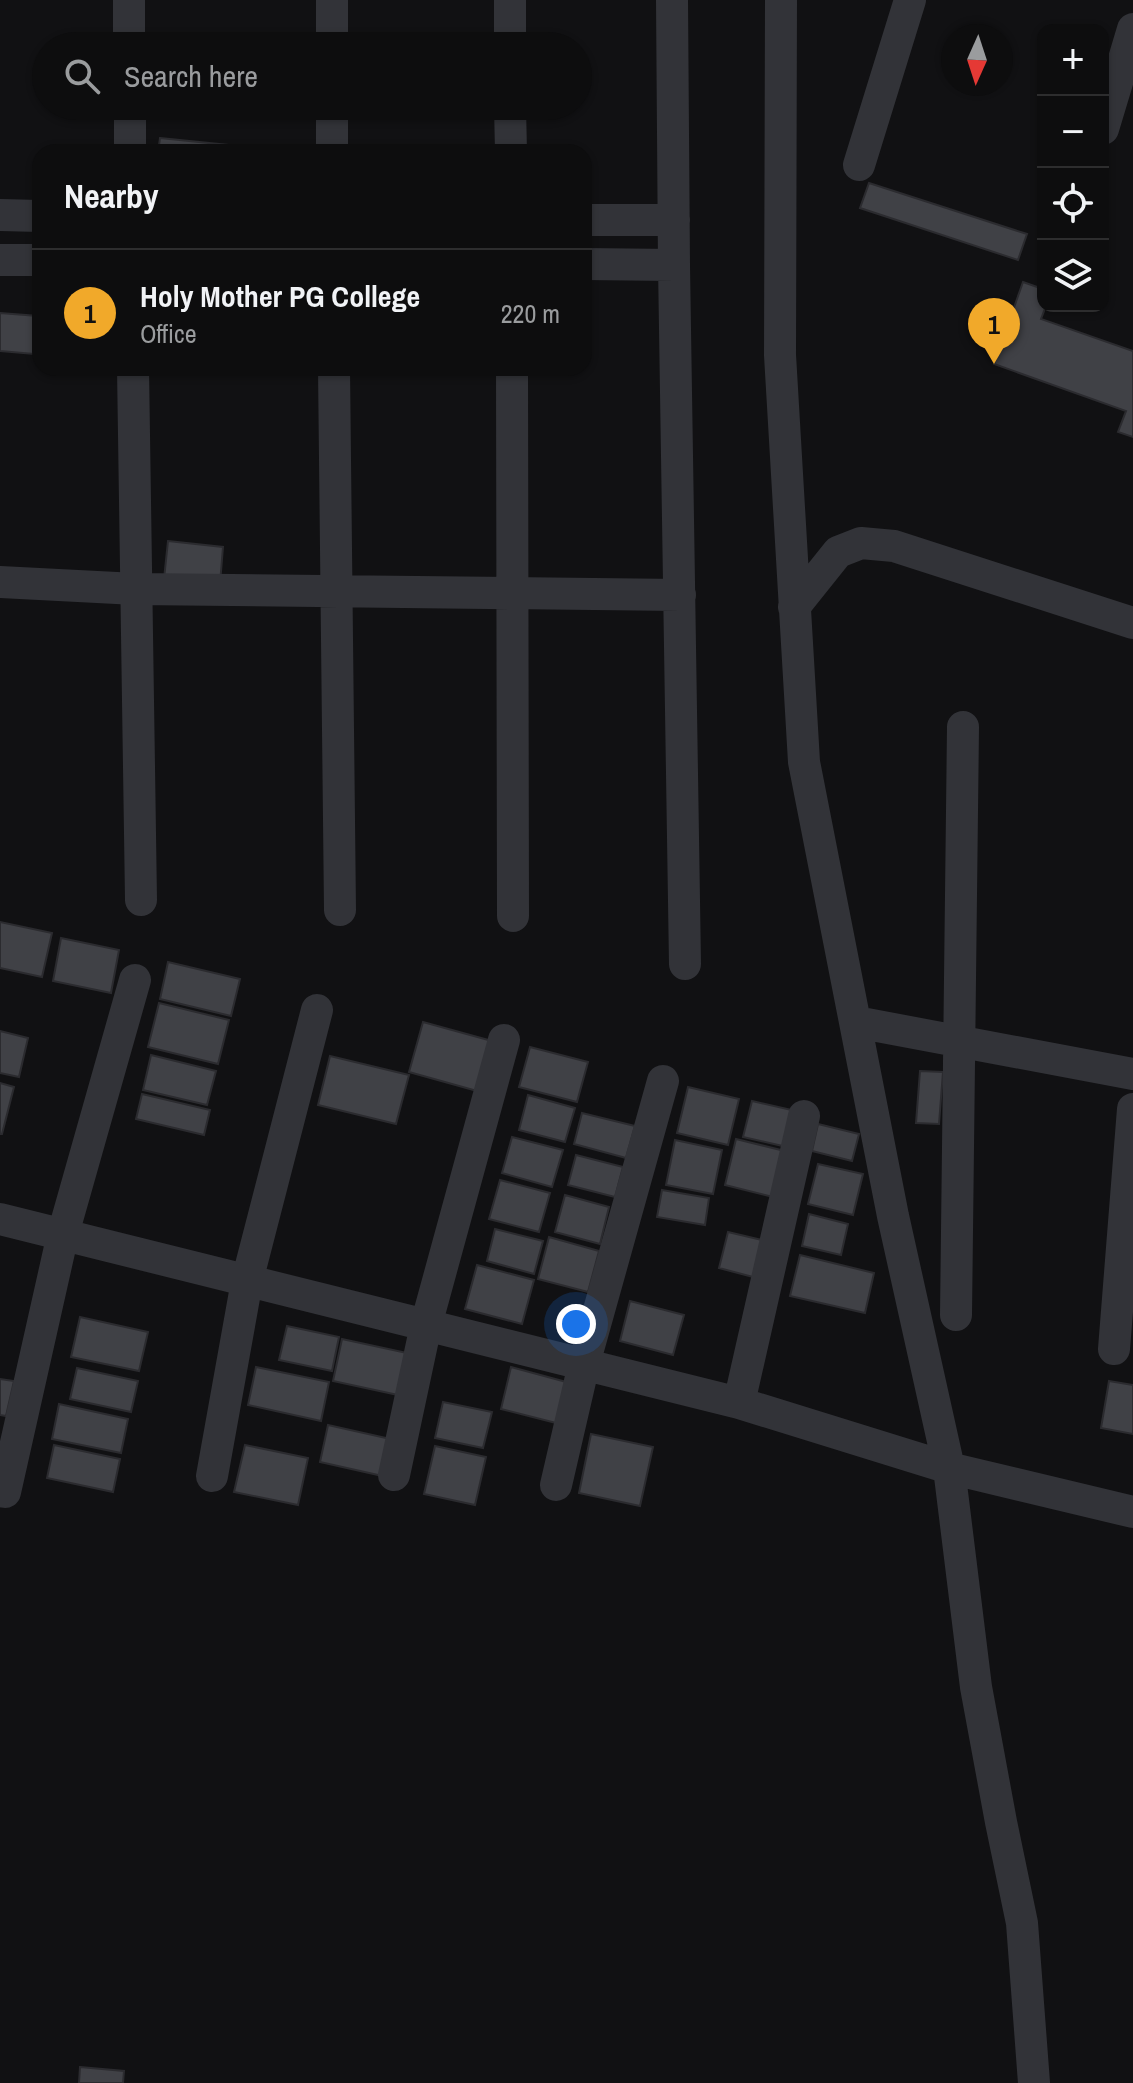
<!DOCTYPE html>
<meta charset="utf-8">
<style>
:root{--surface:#0d0d0e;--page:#161617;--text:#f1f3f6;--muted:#9a9c9e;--line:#2d2d2e;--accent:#f1a92a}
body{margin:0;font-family:"Archivo Narrow",sans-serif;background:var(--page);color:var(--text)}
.controls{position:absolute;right:24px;top:24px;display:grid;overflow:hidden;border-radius:16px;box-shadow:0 2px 6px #0004}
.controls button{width:72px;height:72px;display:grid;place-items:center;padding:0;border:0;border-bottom:2px solid var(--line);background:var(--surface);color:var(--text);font:40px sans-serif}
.compass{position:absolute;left:941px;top:24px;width:72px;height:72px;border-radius:50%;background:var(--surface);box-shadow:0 2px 6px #0004;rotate:183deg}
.you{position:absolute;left:576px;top:1324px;width:28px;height:28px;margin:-20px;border:6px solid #fff;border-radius:50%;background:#1a73e8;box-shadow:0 0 0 12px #1a73e833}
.badge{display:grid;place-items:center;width:52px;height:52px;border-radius:50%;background:var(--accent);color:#111;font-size:26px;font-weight:700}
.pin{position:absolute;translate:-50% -66px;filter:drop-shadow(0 2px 4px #0008)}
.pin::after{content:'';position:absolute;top:42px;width:28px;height:24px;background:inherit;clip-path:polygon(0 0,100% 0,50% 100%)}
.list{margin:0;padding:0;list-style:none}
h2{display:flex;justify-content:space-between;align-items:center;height:104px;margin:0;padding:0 32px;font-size:34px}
h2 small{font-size:26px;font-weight:400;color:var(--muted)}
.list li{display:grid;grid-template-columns:52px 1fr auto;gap:24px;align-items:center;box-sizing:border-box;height:128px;padding:0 32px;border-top:2px solid var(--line)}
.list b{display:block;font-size:30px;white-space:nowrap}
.list p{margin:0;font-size:26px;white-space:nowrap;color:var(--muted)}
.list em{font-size:26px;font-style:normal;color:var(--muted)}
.icon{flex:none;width:44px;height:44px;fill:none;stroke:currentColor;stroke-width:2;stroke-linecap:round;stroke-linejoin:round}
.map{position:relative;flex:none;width:1133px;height:2083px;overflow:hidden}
.search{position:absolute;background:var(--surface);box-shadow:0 2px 6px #0004;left:32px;top:32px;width:560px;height:88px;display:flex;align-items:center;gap:20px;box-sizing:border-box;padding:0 28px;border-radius:44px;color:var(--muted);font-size:30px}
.panel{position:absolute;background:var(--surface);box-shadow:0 2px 6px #0004;left:32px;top:144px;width:560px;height:232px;border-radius:24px}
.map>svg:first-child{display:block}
.building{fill:#404146;stroke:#2b2b2f;stroke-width:2}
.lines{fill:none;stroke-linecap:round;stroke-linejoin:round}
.minor{stroke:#323338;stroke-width:32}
</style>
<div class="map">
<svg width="1133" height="2083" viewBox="0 0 1133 2083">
<rect width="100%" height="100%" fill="#111113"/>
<path class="building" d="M 160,138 L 238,146 L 237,152 L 158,152 Z
M 869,183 L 1027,234 L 1018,260 L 860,208 Z
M 1023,282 L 1043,289 L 1043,306 L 1046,306 L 1041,319 L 1133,351 L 1133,437 L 1118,432 L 1126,411 L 994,364 Z
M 0,313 L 38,316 L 34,354 L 0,351 Z
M 168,541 L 223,547 L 220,584 L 164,579 Z
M 0,922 L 52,933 L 42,977 L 0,968 Z
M 61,938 L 119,950 L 111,993 L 53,981 Z
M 168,962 L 240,979 L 231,1016 L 160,999 Z
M 159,1003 L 229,1020 L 218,1064 L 148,1047 Z
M 423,1022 L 492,1041 L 477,1091 L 409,1072 Z
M 0,1031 L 28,1038 L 19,1077 L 0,1073 Z
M 530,1047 L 588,1062 L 577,1102 L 519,1087 Z
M 151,1055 L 216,1071 L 207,1105 L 143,1090 Z
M 330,1056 L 409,1075 L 396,1124 L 318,1105 Z
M 920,1071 L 943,1072 L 939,1124 L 916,1123 Z
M 0,1083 L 14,1087 L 2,1134 L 0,1134 Z
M 688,1087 L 739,1099 L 728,1145 L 677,1133 Z
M 142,1094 L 210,1110 L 204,1135 L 136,1119 Z
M 528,1095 L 575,1108 L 565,1142 L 519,1130 Z
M 752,1101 L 796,1111 L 787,1147 L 743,1137 Z
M 582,1113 L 635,1126 L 626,1158 L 574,1144 Z
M 818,1124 L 859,1134 L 852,1161 L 812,1151 Z
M 512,1137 L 563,1150 L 552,1187 L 502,1173 Z
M 736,1139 L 789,1152 L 777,1198 L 725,1185 Z
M 675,1140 L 722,1150 L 713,1194 L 666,1185 Z
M 576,1155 L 623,1167 L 615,1197 L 568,1185 Z
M 818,1164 L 863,1174 L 853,1215 L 808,1204 Z
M 500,1180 L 550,1193 L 539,1232 L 489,1219 Z
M 662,1190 L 709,1198 L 705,1225 L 657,1217 Z
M 565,1195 L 609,1207 L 600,1244 L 555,1232 Z
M 809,1214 L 848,1224 L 841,1255 L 802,1246 Z
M 495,1229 L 543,1241 L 534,1274 L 487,1261 Z
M 728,1232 L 762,1240 L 753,1277 L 719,1268 Z
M 549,1237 L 599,1251 L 588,1292 L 538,1279 Z
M 800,1255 L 874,1273 L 865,1313 L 790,1296 Z
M 477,1265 L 534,1280 L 522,1324 L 465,1309 Z
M 630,1301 L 684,1315 L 673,1355 L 620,1341 Z
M 80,1317 L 148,1332 L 139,1371 L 71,1357 Z
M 287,1326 L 339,1337 L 332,1371 L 279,1360 Z
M 342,1339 L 407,1353 L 398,1395 L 333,1381 Z
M 256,1367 L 329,1382 L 321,1421 L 248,1405 Z
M 511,1367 L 570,1383 L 560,1424 L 501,1409 Z
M 77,1368 L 138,1381 L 131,1412 L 70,1399 Z
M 0,1379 L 14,1381 L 6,1416 L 0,1415 Z
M 1109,1381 L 1133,1385 L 1133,1434 L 1101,1428 Z
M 443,1402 L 492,1412 L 483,1448 L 435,1438 Z
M 59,1404 L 128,1419 L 121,1453 L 52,1439 Z
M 328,1425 L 395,1440 L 387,1477 L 320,1462 Z
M 591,1434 L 653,1447 L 640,1506 L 579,1493 Z
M 54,1445 L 120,1459 L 113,1492 L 47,1478 Z
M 245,1445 L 308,1458 L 298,1505 L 234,1492 Z
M 435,1446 L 486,1457 L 475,1505 L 424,1494 Z
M 80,2067 L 124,2071 L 123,2083 L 79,2083 Z"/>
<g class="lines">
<path class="minor" d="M 129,0 L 129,46
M 332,0 L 332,46
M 510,0 L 510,46
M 672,0 L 674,265 L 685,964
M 781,0 L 780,355 L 804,762 L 893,1216 L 949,1468 L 976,1687 L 1001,1822 L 1022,1923 L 1034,2083
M 130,106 L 130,152
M 332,106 L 332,152
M 510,106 L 511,152
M 1103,129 L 1133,29
M 859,165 L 910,0
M 0,215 L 40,216
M 584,220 L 674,220
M 0,260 L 40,260
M 584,264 L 674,265
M 133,368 L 141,900
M 334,368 L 340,910
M 512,368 L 513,916
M 0,582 L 136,589 L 680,595
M 794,607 L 838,552 L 861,543 L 894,546 L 1133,623
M 856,1022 L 1133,1074
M 0,1219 L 739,1403 L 949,1468 L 1133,1512
M 956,1315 L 963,727
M 1114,1349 L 1133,1109
M 739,1403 L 804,1116
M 394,1475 L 426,1325 L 504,1040
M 212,1476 L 247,1281 L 317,1010
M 556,1485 L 584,1364 L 663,1081
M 5,1492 L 63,1234 L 135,980"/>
</g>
</svg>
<div class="controls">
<button>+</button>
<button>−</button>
<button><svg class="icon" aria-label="locate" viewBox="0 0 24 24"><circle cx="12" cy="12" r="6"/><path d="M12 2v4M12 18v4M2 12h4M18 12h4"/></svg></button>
<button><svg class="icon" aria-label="layers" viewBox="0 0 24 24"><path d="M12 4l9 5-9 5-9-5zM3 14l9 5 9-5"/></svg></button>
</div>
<svg class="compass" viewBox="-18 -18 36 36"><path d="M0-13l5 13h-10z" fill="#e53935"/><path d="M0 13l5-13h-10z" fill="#9a9c9e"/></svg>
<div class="you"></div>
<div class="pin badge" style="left:994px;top:364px">1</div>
<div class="search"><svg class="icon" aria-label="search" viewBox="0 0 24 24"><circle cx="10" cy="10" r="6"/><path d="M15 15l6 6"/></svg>Search here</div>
<section class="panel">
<h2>Nearby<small></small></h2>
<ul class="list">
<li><span class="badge">1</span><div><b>Holy Mother PG College</b><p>Office</p></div><em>220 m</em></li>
</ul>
</section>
</div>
